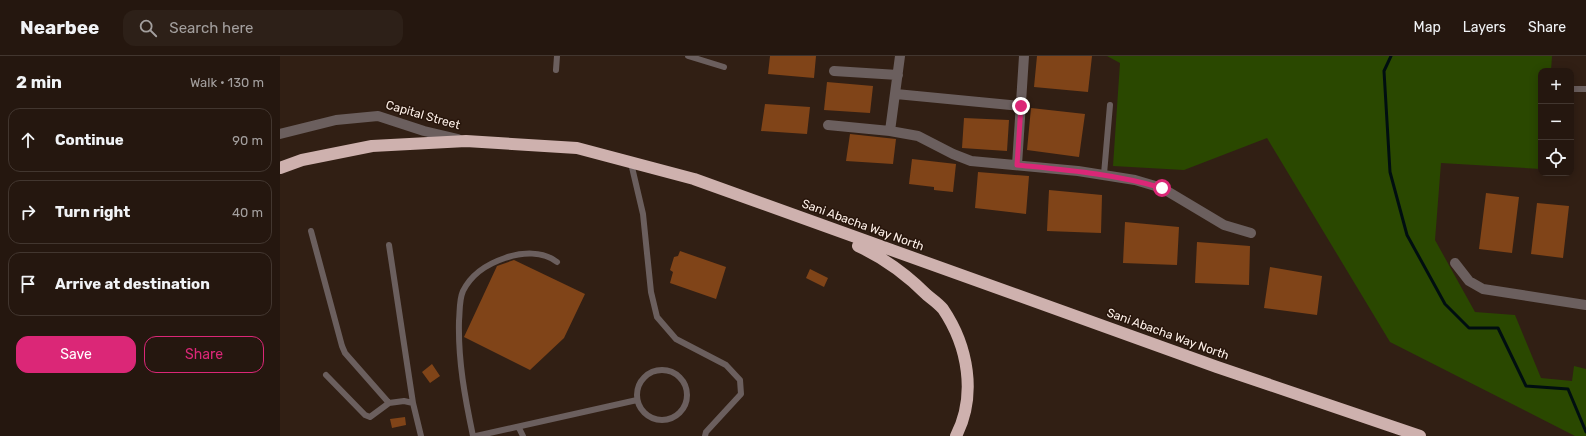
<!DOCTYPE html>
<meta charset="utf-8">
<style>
:root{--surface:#25170f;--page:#2d2018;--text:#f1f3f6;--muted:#a39f9e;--line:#42362f;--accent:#db2777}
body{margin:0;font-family:Rubik,sans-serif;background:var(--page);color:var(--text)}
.controls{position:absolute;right:12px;top:12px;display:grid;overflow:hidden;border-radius:8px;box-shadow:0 2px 10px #0003}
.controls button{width:36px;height:36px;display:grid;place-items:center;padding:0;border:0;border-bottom:1px solid var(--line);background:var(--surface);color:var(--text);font:20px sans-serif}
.stop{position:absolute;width:12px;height:12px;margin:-9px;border:3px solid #db2777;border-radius:50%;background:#fff}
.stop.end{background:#db2777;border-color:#fff;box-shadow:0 1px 4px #0008}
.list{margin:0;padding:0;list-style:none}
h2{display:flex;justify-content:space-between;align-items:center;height:52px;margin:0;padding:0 16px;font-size:17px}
h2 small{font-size:13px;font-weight:400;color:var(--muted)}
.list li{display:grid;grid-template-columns:26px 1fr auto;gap:12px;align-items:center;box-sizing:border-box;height:64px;margin:0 8px 8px;padding:0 8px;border:1px solid var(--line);border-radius:12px}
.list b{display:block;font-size:15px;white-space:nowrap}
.list em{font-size:13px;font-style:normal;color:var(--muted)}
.actions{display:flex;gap:8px;padding:12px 16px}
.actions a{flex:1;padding:9px 0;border:1px solid var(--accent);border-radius:12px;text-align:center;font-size:14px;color:var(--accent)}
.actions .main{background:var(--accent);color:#fff}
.icon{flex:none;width:22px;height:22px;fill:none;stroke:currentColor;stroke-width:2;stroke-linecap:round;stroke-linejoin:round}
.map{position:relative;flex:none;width:1306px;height:380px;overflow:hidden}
header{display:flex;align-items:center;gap:24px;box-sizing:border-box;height:56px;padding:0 20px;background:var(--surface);border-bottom:1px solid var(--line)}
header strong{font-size:19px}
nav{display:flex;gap:22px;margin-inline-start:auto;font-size:14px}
.search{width:280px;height:36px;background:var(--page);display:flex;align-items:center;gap:10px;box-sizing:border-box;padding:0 14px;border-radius:12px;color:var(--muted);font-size:15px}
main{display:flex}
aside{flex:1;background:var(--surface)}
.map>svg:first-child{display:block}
.green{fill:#2a4800}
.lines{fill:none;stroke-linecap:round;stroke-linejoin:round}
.stream{stroke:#000e10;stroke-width:3}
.building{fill:#804418}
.lane{stroke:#6b5f5e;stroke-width:6}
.street{stroke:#6b5f5e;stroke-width:10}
.highway{stroke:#ceb1ae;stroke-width:12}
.route{stroke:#db2777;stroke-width:5}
.labels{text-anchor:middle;stroke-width:3;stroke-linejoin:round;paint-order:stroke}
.street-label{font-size:12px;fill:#fef1e9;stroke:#27150b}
</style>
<header>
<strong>Nearbee</strong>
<div class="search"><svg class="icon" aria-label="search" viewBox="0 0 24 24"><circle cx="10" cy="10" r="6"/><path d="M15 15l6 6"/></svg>Search here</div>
<nav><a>Map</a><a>Layers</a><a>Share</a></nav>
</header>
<main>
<aside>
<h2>2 min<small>Walk · 130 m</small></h2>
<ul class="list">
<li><svg class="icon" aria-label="ahead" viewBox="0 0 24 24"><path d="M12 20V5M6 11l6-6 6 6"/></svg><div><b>Continue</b></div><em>90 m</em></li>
<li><svg class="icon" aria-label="right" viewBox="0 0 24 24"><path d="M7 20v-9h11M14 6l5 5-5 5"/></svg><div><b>Turn right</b></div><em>40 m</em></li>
<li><svg class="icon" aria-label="arrive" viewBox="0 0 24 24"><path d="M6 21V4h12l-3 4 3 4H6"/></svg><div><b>Arrive at destination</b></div></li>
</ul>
<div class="actions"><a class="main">Save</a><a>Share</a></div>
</aside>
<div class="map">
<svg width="1306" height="380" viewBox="0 0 1306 380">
<rect width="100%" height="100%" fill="#311f14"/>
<path class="green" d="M 827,0 L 1272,0 L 1271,15 L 1261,15 L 1261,113 L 1161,107 L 1155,184 L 1195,256 L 1235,259 L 1261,322 L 1292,325 L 1294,310 L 1306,313 L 1306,380 L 1295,380 L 1110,286 L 987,82 L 904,114 L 833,110 L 840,7 Z"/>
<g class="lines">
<path class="stream" d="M 1111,0 L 1104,15 L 1110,116 L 1127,179 L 1165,248 L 1189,272 L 1218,272 L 1246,330 L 1288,333 L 1306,376"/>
</g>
<path class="building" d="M 490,0 L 536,0 L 534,22 L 488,18 Z
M 757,0 L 812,0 L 808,36 L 754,31 Z
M 547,26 L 593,30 L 590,57 L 544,54 Z
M 485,48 L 530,51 L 527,78 L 481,75 Z
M 751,52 L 805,58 L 799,101 L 747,94 Z
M 684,62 L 729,64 L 727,95 L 682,92 Z
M 570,78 L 616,83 L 613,108 L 566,105 Z
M 632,103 L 676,108 L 673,136 L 654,134 L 654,131 L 629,128 Z
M 698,116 L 749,120 L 746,158 L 695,152 Z
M 769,134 L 822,139 L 821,177 L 767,175 Z
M 1206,137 L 1239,141 L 1232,197 L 1199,193 Z
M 1257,147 L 1289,150 L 1283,202 L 1251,198 Z
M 845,166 L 899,171 L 897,209 L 843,207 Z
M 917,186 L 970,190 L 969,229 L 915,227 Z
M 400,195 L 446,211 L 436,243 L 390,227 L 393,216 L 390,214 L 394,201 L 398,200 Z
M 234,204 L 305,238 L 284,282 L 250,314 L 184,281 L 217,210 Z
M 990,211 L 1042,220 L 1037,259 L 984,252 Z
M 530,213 L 548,222 L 544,231 L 526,222 Z
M 152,308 L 160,320 L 150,327 L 142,316 Z
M 125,361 L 126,369 L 112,372 L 110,363 Z"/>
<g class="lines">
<path class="lane" d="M 408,0 L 444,11
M 276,14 L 277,0
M 1291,33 L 1306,33
M 351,107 L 363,158 L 371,236 L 377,261 L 396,283 L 446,309 L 460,324 L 461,338 L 426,376 L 425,380
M 824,118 L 830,49
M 31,175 L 62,290 L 65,297 L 109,347 L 124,345 L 133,347 L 141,380
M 109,189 L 133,347
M357 339a25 25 0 1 1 50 0a25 25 0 1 1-50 0Z
M 46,319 L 85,359 L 90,361 L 109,347
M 239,372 L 243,380
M 193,380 C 185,342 178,305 179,265 C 180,255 179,244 183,235 C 192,217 207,208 225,202 C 242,196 263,195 277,206
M 196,380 L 357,344"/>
<path class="street" d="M 554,15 L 618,19
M 616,38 L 741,50
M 548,69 L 610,75 L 638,80 L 673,98 L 691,105 L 798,115 L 855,124 L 882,132 L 944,169 L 971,177
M 610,75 L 620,0
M 0,78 L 56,64 L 98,60 L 144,75 L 178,83
M 737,109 L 744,0
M 1175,207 L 1189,225 L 1203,233 L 1306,249"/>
<path class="highway" d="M 0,112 L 22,104 L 92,90 L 186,85 L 297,92 L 414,123 L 937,311 L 1140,380
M 578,190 C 604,202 627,219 647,239 C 652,243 659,248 663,253 C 688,290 697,339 676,380"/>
</g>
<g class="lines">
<path class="route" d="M 741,50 L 737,109 C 786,114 835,118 882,132"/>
</g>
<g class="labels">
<g class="street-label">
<text transform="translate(143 59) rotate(16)" y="4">Capital Street</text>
<text transform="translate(583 169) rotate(20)" y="4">Sani Abacha Way North</text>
<text transform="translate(888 278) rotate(20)" y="4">Sani Abacha Way North</text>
</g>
</g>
</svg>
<div class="controls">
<button>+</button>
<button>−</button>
<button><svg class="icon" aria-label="locate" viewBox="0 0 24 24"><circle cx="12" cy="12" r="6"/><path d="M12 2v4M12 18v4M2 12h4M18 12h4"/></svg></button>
</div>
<div class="stop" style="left:882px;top:132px"></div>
<div class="stop end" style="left:741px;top:50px"></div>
</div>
</main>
